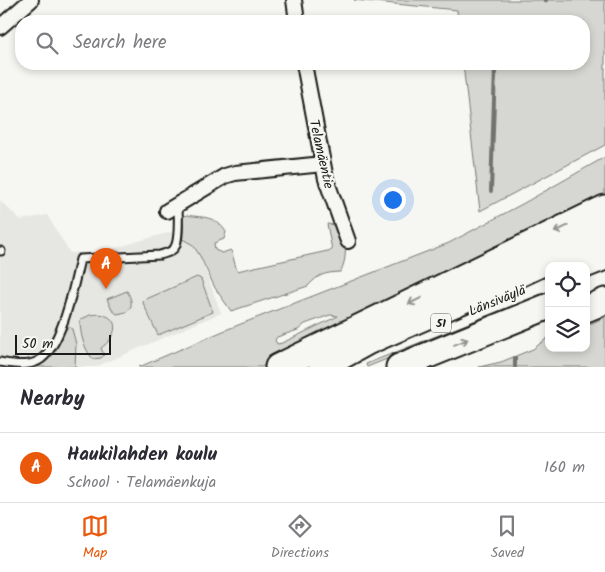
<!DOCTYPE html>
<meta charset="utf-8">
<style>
:root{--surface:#fff;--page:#f2f2f3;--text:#2b2b33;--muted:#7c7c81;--line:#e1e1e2;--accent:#ea580c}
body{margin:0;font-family:Kalam,sans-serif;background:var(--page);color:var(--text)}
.controls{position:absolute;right:15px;bottom:15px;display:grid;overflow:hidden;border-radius:10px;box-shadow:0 2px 8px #0003}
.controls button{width:45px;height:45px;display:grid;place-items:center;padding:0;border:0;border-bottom:1px solid var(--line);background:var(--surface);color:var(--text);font:25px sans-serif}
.scale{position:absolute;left:15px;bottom:12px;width:96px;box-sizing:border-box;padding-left:5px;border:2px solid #1c1c1c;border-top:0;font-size:14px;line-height:18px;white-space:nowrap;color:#1c1c1c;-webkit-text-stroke:4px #f6f6f2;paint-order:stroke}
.you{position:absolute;left:392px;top:199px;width:18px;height:18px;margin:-12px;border:4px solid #fff;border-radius:50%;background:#1a73e8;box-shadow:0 0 0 8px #1a73e833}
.badge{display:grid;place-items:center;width:32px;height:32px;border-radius:50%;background:var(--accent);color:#fff;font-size:16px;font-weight:700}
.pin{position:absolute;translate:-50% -41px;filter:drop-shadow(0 1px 2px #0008)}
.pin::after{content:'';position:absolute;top:26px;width:18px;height:15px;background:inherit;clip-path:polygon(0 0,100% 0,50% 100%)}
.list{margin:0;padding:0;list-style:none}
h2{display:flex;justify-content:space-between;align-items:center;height:65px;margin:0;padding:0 20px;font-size:21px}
h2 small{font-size:16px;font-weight:400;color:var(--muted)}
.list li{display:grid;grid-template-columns:32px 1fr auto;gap:15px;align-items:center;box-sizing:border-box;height:70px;padding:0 20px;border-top:1px solid var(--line)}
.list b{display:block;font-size:19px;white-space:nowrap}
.list p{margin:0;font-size:16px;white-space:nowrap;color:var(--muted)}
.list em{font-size:16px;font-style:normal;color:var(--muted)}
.icon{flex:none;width:28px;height:28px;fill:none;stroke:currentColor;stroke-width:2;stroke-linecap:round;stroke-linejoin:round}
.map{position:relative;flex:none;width:605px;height:367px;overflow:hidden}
.search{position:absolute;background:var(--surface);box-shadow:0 2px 8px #0003;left:15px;right:15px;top:15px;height:55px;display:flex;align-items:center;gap:12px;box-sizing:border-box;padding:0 18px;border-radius:20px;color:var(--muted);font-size:19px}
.sheet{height:135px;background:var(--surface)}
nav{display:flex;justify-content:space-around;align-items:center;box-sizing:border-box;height:70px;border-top:1px solid var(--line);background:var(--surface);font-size:14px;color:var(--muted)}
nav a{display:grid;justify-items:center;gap:2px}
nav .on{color:var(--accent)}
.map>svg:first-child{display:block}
.built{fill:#e6e6e2}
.green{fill:#d6d6d2;stroke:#797977;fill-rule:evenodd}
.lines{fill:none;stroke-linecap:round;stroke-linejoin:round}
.stream{stroke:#727271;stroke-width:4}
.service-casing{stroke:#1c1c1c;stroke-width:11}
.minor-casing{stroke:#1c1c1c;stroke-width:18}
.motorway-casing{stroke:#1c1c1c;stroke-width:29}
.service{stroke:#f6f6f2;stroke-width:7}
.minor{stroke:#f6f6f2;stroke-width:14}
.motorway{stroke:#f6f6f2;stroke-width:25}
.oneway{stroke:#949492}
.labels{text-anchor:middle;stroke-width:4.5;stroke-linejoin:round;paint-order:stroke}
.shield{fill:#f6f6f2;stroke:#5d5d5c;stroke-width:1}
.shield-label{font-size:12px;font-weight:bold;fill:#1c1c1c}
.street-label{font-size:14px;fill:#1c1c1c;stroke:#f6f6f2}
</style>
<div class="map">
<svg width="605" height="367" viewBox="0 0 605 367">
<rect width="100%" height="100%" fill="#f6f6f2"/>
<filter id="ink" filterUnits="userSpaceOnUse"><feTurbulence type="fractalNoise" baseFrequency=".02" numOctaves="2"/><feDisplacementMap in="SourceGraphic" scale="10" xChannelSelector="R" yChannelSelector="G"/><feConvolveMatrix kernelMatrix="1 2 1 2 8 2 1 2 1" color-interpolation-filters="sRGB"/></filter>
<g filter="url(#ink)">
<path class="built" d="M 0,201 L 21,220 L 47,215 L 70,253 L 102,252 L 170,232 L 193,245 L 200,256 L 221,313 L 95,367 L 0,367 Z"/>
<path class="green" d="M 354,0 L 605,0 L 605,145 L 480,211 L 463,64 L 584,64 L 584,21 L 458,21 L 457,10 Z
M 605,157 L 605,199 L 262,367 L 139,367 L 228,329 L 449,243 L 524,203 ZM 330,315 L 338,316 L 282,343 L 277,344 L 275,340 L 277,337 L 298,330 L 305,324 Z
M 186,215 C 204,218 215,215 226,232 L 224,239 L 214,243 L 215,250 L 222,253 L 231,250 L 237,271 L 332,250 L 327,224 C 348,224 349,259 340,272 C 324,273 319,274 308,286 L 231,311 L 215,288 L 200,256 L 193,245 L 179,237 L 181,220 Z
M 197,277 L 201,279 L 213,312 L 158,335 L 143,303 L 144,300 Z
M 127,291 C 131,298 134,306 127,312 L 117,314 L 112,310 L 107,299 Z
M 549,291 L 549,294 L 367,367 L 366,364 Z
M 99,314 C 122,317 117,337 101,348 L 104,355 L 101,358 L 93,359 C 84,349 80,334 80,320 L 90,315 Z
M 605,317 L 605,367 L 479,367 L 501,362 L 533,349 L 549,337 L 549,348 L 586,348 L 586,326 Z
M 69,327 L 72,329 L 76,344 L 75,367 L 37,367 C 47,361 56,352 61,340 C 63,335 64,330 69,327 Z"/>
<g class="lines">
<path class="stream" d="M 545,1 L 546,0
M 530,21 L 531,21
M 491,191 L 495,69 L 499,64
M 515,358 L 515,367"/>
<g class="service-casing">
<path id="service" d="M 0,251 L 1,251
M 0,362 C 12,364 27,367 38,361 C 62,348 74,285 80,259 L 160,255 C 166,253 172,252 175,247 C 180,238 178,215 178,204"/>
</g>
<g class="minor-casing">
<path id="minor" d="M 294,0 L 297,21
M 0,27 L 31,0
M 304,64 L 326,179 L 348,241
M 167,211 L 225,176 L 235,173 L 323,164"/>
</g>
<g class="motorway-casing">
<path id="motorway" d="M 582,266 L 605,257
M 586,309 L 605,301
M 278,367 L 605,208
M 322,367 L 367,342 L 459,302 L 605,234
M 399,367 L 549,306"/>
</g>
<use href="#service" class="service"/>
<use href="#minor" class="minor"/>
<use href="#motorway" class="motorway"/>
</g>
<defs><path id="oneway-shaft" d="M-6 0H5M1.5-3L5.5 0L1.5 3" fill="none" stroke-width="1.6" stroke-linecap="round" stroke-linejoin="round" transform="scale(1.25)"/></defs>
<g class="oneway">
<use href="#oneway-shaft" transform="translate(561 229) rotate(154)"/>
<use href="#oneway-shaft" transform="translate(415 301) rotate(154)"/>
<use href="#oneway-shaft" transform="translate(461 342) rotate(-22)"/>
</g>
</g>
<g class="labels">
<rect class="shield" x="431" y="313.5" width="20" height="19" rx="4"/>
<g class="shield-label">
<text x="441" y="327">51</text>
</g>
<g class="street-label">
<text transform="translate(322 154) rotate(77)" y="5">Telamäentie</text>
<text transform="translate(497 300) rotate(-22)" y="5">Länsiväylä</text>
</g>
</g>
</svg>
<div class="controls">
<button><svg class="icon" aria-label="locate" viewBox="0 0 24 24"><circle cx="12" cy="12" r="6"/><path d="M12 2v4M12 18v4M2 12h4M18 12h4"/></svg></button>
<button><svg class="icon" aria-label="layers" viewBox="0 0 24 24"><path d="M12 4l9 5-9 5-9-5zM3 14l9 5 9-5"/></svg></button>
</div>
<div class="scale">50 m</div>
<div class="you"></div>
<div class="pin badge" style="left:106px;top:289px">A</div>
<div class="search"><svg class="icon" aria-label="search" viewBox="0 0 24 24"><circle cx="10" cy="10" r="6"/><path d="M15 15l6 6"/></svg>Search here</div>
</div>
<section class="sheet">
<h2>Nearby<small></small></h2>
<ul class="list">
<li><span class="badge">A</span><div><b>Haukilahden koulu</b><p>School · Telamäenkuja</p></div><em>160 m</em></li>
</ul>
</section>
<nav>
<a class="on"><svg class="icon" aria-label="map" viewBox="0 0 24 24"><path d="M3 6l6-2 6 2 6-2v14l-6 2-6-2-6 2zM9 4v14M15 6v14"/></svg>Map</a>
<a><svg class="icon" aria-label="directions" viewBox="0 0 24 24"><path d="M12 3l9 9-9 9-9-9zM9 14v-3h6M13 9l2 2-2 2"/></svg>Directions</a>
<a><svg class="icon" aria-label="saved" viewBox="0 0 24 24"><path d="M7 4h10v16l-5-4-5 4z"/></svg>Saved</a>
</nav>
